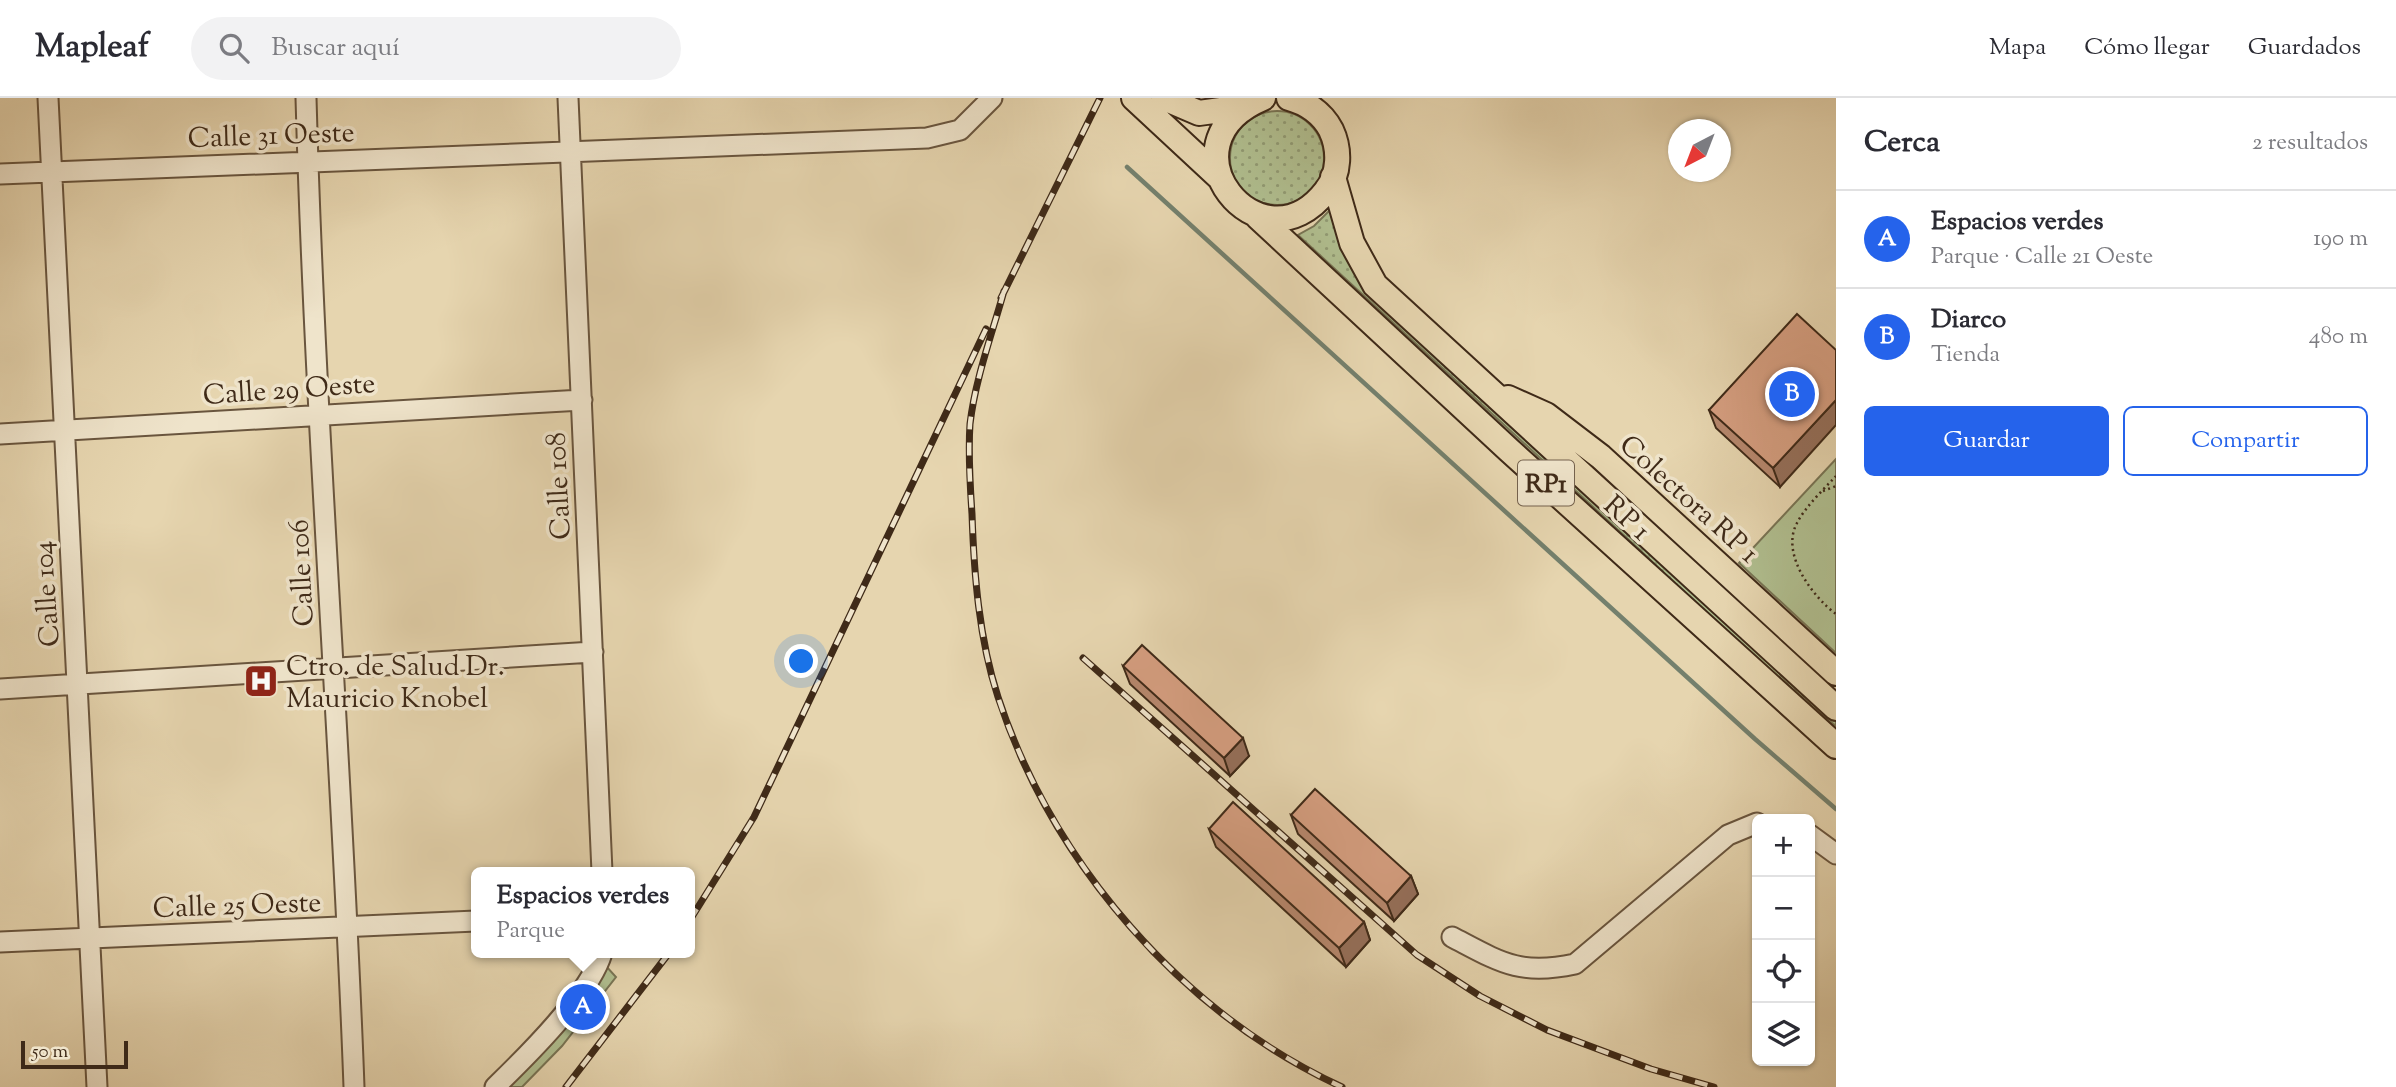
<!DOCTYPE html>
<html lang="es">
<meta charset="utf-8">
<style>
:root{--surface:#fff;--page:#f2f2f3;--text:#2b2b33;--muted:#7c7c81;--line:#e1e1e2;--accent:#2563eb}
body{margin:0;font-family:"Sorts Mill Goudy",serif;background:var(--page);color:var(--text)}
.controls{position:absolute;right:21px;bottom:21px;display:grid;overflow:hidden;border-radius:10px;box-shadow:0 2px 5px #0004}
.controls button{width:63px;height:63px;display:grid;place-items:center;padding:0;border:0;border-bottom:2px solid var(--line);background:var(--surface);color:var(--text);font:35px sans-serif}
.compass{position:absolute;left:1668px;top:21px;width:63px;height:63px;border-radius:50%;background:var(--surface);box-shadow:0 2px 5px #0004;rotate:222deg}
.scale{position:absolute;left:21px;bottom:18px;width:107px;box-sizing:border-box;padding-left:7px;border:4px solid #3f2a18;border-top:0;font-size:19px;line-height:24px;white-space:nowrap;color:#3f2a18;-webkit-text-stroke:5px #efe4cb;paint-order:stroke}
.you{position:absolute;left:802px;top:564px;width:24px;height:24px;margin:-18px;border:5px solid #fff;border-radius:50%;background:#1a73e8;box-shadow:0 0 0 10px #1a73e833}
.badge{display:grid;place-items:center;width:46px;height:46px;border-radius:50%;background:var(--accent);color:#fff;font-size:23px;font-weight:700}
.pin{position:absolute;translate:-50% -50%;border:4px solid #fff;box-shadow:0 2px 7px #0006}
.popup{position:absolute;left:471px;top:769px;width:224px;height:91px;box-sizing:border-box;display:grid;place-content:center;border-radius:10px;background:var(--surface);filter:drop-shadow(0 2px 5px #0005);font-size:23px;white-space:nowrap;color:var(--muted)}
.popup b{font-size:26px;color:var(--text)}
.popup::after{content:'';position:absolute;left:50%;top:100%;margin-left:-14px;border:14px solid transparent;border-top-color:var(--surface)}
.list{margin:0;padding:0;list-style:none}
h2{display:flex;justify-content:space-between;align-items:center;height:91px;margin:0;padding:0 28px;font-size:30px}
h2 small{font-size:23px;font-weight:400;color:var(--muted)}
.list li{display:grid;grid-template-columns:46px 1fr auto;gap:21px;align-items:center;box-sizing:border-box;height:98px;padding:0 28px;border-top:2px solid var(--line)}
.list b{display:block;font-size:26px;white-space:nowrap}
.list p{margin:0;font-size:23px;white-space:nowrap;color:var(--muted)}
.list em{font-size:23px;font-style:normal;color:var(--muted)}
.actions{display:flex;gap:14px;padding:21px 28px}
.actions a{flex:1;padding:16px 0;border:2px solid var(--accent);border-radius:10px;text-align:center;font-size:24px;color:var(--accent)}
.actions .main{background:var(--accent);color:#fff}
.icon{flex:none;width:38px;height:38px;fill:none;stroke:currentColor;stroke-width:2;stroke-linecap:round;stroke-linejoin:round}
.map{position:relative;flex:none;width:1836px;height:989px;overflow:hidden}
header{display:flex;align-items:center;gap:42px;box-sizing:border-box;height:98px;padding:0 35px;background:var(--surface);border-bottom:2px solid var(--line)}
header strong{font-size:33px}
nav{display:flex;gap:38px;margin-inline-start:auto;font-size:24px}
.search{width:490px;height:63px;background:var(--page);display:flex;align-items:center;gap:18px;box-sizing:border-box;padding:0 24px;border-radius:38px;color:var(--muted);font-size:26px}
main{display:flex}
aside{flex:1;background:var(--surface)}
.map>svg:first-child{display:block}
.grass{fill:url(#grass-dots);stroke:#787454;stroke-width:2}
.park{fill:#b0be8f;stroke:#787454;stroke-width:2}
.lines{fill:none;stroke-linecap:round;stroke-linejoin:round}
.stream{stroke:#74806d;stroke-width:4.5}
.minor-casing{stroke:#69553e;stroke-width:23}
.major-casing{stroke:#3f2a18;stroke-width:28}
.path{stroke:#3f2a18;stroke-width:2.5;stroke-dasharray:2 3.5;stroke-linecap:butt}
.minor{stroke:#efe4cb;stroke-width:19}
.major{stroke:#e6d5af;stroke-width:24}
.rail-casing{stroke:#3f2a18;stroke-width:7}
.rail{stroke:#efe4cb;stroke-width:4.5;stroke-dasharray:13;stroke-linecap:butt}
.wall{fill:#b7886e;stroke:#3f2a18;stroke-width:2}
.shaded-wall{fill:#956f5a;stroke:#3f2a18;stroke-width:2}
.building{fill:#d59e80;stroke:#3f2a18;stroke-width:2}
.labels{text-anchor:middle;stroke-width:7;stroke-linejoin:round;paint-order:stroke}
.shield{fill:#efe4cb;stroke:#74624e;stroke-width:2}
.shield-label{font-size:26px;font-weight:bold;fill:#3f2a18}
.street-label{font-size:28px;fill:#3f2a18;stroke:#efe4cb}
.poi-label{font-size:28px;fill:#3f2a18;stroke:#efe4cb;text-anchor:start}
</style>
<header>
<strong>Mapleaf</strong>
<div class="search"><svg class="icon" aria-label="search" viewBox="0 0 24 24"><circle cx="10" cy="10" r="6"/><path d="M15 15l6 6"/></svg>Buscar aquí</div>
<nav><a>Mapa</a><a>Cómo llegar</a><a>Guardados</a></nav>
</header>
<main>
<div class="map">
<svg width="1836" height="989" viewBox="0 0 1836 989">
<defs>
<pattern id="grass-dots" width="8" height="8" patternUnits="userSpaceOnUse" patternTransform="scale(1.75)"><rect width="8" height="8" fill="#b0be8f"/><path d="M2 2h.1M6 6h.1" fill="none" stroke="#919b74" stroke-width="1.8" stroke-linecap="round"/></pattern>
</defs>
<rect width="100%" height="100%" fill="#e6d5af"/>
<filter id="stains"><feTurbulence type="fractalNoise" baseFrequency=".00286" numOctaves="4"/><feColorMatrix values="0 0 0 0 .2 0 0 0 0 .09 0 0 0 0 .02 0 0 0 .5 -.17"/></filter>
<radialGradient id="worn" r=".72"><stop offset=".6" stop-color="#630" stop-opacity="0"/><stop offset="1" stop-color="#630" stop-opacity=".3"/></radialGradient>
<path class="grass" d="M1230 60a47 47 0 1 1 94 0a47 47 0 1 1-94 0Z
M 1330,112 L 1349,153 L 1836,615 L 1836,628 L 1770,577 L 1641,453 L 1298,137 L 1314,128 Z"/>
<path class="park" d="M 1836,361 L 1836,555 L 1739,465 Z
M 605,867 L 616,879 L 562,948 L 522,989 L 501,989 Z"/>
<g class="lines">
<path class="stream" d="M 1127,69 L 1755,641 L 1836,711"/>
<g class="minor-casing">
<path id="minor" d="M 48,0 L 97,989
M 306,0 C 315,330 342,659 354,989
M 568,0 L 602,774
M 0,76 L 927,40 L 960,32 L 992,0
M 0,336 L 582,302
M 0,591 L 593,554
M 1810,737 L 1836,756
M 1452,839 C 1500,864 1519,878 1575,866 L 1728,737 L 1757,725
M 0,844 L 476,823
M 495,989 C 527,958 590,896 602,855"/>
</g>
<g class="major-casing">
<path id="major" d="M 1134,0 L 1219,79
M 1164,0 L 1199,15 L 1242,9
M 1263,0 C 1154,46 1261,177 1326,93 C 1340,76 1340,51 1331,32 C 1322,15 1307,5 1289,0
M 1333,79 L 1352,145 L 1375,187 L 1836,610
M 1258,119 L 1509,352 L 1836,648
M 1508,300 L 1546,317 L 1601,359 L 1836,575"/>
</g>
<path class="path" d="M 1836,378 C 1823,392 1806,408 1797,425 C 1780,456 1813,499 1836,516
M 1823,393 L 1836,388"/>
<use href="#minor" class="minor"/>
<use href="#major" class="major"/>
<g class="rail-casing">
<path id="rail" d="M 1004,193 C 992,236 975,282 970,326 C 968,355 970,387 972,416 C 974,476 979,541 998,599 C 1053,766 1182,915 1342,989
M 1001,200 L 1100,0
M 1083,560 L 1417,857 L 1480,898 L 1547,932 L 1651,971 L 1714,989
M 690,822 L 754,719 L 986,231
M 566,989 L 669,855"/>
</g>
<use href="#rail" class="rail"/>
</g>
<path class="wall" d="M 1836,252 L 1780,389 L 1716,330 L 1709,312 Z
M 1123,568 L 1249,658 L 1230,678 L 1130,586 Z
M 1291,717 L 1411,778 L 1418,796 L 1394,823 L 1298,736 Z
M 1209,731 L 1364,824 L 1370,842 L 1346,869 L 1216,749 Z"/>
<path class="shaded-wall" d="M 1836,302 L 1836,327 L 1780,389 L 1773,370 Z
M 1243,640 L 1249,658 L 1230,678 L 1224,660 Z
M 1411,778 L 1418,796 L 1394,823 L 1387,805 Z
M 1364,824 L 1370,842 L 1346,869 L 1339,850 Z"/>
<path class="building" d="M 1797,216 L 1836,252 L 1836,302 L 1773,370 L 1709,312 Z
M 1142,547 L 1243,640 L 1224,660 L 1123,568 Z
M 1315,691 L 1411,778 L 1387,805 L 1291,717 Z
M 1233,704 L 1364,824 L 1339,850 L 1209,731 Z"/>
<defs>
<g id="hospital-square" transform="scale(1.75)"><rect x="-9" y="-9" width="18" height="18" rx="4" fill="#8f2418" stroke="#efe4cb"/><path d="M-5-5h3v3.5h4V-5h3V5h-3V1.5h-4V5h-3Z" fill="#fff"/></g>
</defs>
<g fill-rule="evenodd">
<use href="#hospital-square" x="261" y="583"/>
</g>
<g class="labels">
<rect class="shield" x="1518" y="362.5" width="56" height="45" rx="5"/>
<g class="shield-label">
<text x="1546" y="394">RP1</text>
</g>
<g class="street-label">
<text transform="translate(271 36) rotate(-2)" y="10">Calle 31 Oeste</text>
<text transform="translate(289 290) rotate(-4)" y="10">Calle 29 Oeste</text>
<text transform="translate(557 388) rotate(-93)" y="10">Calle 108</text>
<text transform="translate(1690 400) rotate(42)" y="10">Colectora RP 1</text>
<text transform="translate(1628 419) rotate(42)" y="10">RP 1</text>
<text transform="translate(300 475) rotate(-93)" y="10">Calle 106</text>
<text transform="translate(45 496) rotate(-94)" y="10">Calle 104</text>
<text transform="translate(237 806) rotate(-2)" y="10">Calle 25 Oeste</text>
</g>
<g class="poi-label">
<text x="286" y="577">Ctro. de Salud Dr.<tspan x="286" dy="32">Mauricio Knobel</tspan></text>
</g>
</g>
<rect width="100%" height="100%" filter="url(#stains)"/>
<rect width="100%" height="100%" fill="url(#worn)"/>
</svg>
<div class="controls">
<button>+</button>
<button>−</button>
<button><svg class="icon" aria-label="locate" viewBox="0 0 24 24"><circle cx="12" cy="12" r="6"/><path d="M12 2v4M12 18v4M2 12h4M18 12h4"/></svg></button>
<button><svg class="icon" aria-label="layers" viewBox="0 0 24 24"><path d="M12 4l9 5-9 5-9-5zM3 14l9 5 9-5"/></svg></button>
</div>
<svg class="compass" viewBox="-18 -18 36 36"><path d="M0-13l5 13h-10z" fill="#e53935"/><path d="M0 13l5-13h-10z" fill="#7c7c81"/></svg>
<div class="scale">50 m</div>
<div class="you"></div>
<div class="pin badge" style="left:583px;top:909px">A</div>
<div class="popup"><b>Espacios verdes</b>Parque</div>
<div class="pin badge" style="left:1792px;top:296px">B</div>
</div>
<aside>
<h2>Cerca<small>2 resultados</small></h2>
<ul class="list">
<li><span class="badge">A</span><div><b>Espacios verdes</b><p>Parque · Calle 21 Oeste</p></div><em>190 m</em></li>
<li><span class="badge">B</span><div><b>Diarco</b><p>Tienda</p></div><em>480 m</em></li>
</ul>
<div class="actions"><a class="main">Guardar</a><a>Compartir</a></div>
</aside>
</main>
